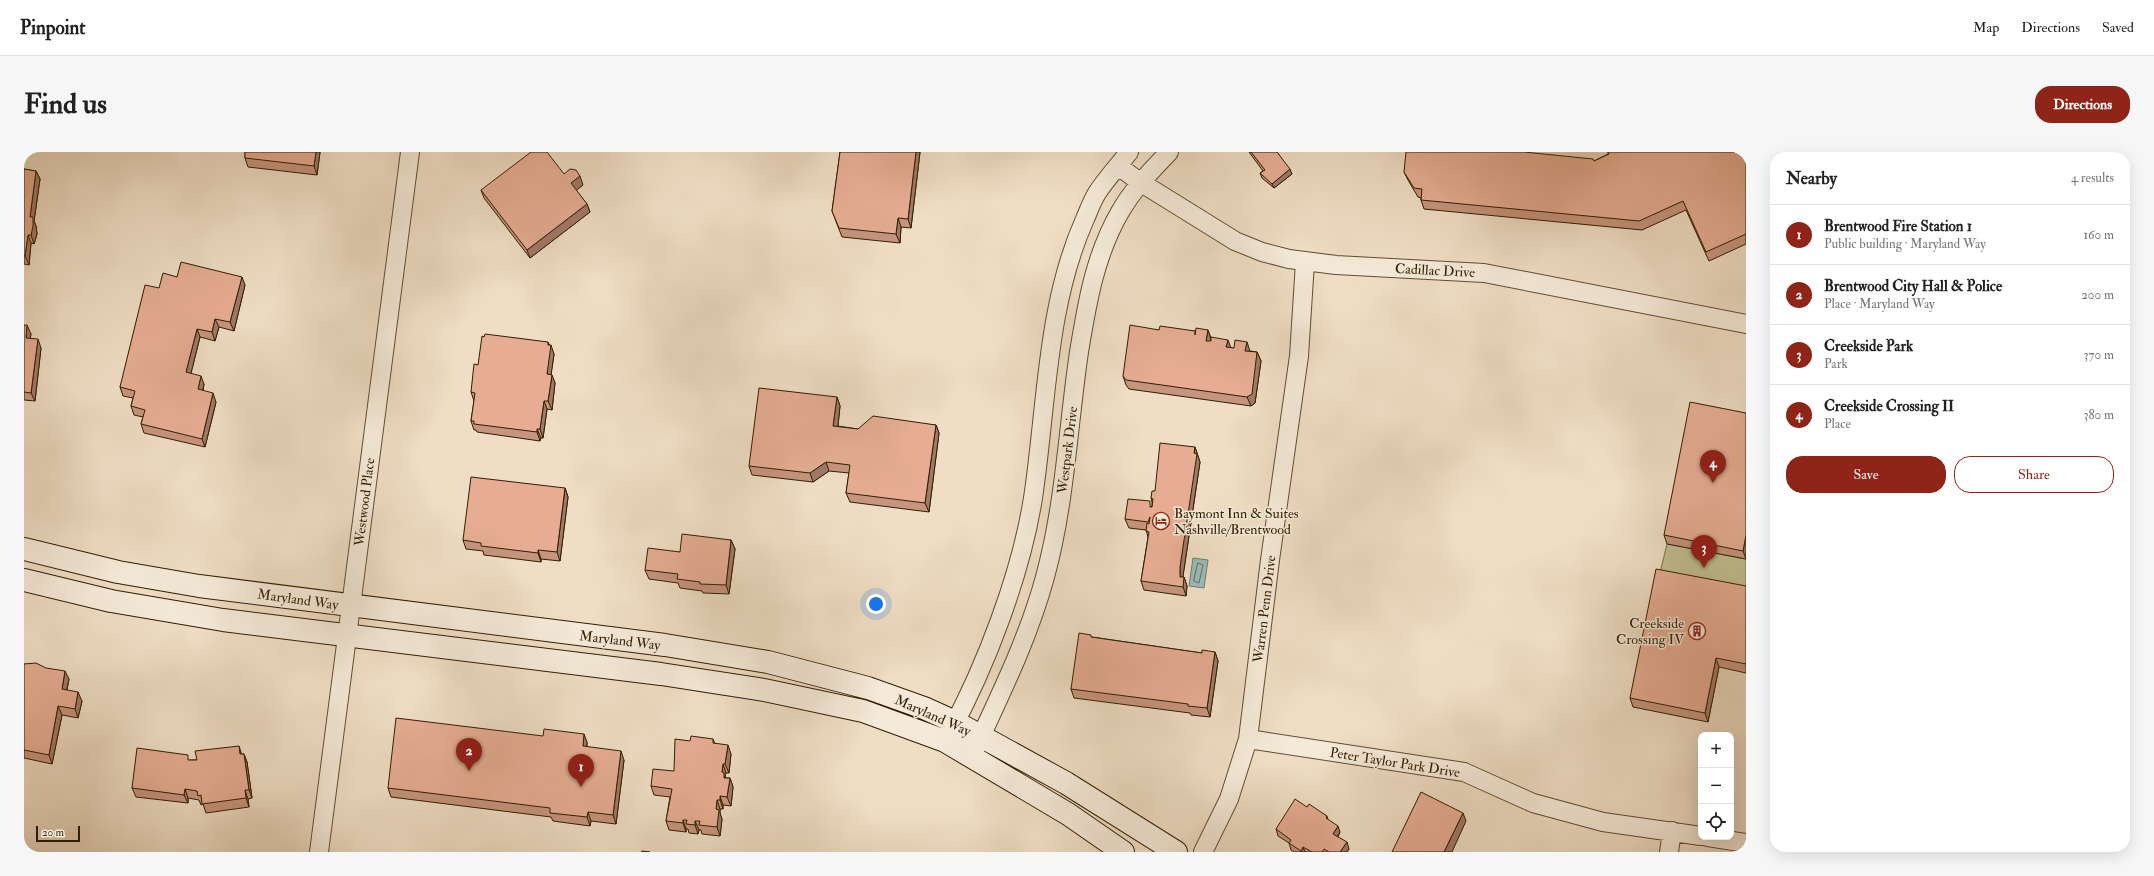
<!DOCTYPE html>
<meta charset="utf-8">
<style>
:root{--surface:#fff;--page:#f6f6f6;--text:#222;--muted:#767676;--line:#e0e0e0;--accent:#8f2418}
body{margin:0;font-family:"IM FELL Double Pica",serif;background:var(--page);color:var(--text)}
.controls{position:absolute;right:12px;bottom:12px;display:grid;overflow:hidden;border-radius:8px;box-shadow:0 4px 16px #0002}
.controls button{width:36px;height:36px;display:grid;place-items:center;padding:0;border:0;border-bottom:1px solid var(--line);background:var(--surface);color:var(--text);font:20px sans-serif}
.scale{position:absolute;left:12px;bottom:10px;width:44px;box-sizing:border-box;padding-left:4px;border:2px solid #321e00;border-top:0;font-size:11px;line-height:14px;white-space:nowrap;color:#321e00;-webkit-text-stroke:3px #f5ead9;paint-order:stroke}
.you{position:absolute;left:852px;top:452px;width:14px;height:14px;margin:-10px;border:3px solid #fff;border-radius:50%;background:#1a73e8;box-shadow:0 0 0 6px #1a73e833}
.badge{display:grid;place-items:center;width:26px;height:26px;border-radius:50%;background:var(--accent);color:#fff;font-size:13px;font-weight:700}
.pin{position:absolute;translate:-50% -33px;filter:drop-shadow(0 1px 2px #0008)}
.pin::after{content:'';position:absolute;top:21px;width:14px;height:12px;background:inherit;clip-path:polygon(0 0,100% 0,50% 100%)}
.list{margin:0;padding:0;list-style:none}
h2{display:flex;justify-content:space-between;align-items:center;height:52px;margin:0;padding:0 16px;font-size:17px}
h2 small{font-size:13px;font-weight:400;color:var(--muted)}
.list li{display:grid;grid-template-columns:26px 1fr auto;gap:12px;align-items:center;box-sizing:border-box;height:60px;padding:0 16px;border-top:1px solid var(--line)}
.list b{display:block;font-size:15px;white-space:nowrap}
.list p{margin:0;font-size:13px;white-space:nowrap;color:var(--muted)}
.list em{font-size:13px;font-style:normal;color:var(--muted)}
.actions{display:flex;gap:8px;padding:12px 16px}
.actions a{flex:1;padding:9px 0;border:1px solid var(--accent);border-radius:16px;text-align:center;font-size:14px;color:var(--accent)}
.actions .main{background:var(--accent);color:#fff}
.icon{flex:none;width:22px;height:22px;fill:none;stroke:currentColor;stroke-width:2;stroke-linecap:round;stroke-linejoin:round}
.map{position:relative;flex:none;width:1722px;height:700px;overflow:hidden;border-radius:16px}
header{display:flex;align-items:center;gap:24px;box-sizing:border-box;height:56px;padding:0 20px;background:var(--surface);border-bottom:1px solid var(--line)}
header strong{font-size:19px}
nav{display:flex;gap:22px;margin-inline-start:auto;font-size:14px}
.intro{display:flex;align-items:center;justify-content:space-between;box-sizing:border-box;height:96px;padding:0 24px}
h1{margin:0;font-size:28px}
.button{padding:10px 18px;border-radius:16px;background:var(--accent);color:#fff;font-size:14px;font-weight:700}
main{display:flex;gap:24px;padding:0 24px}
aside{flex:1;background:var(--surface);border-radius:16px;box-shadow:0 4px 16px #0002}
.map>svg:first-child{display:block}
.green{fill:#c1bf90;stroke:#7a6e48}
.water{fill:#9bbbba;stroke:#717c70}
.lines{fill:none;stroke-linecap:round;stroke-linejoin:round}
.shore{stroke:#666c5d;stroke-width:1}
.minor-casing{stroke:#614e31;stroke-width:20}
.secondary-casing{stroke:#321e00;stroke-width:24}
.minor{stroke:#f5ead9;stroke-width:18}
.secondary{stroke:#f5ead9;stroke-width:22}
.wall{fill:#c6957f;stroke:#321e00}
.shaded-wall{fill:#a17968;stroke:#321e00}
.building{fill:#e6ad94;stroke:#321e00}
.labels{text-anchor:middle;stroke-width:3;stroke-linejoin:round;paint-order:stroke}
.street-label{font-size:14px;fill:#321e00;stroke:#f5ead9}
.poi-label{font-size:14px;fill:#321e00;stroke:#f5ead9;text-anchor:start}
</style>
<header>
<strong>Pinpoint</strong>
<nav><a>Map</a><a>Directions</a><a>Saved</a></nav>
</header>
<div class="intro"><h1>Find us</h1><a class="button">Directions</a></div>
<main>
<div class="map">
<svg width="1722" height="700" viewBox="0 0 1722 700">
<rect width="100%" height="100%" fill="#efdec5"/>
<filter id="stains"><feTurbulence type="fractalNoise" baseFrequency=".005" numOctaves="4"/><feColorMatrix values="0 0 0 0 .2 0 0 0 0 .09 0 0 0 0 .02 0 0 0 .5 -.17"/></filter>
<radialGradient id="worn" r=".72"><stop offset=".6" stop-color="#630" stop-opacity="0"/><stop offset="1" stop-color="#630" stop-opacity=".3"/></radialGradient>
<path class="green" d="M 1643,392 L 1722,407 L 1722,443 L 1635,425 Z"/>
<path class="water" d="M 1169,406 L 1184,408 L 1180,436 L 1165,434 Z"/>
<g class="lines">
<path class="shore" d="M 1174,411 L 1179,413 L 1175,431 L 1170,429 Z"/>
<g class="minor-casing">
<path id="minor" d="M 1094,14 L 1116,30 L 1211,89 L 1238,100 L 1265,107 L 1312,113 L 1460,121 L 1722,172
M 925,582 C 962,514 997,422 1009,346 C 1023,253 1022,154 1061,67 C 1065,58 1068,49 1073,41 C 1082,27 1095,13 1105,0
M 1224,587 L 1440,620 L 1509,651 L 1579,670 L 1677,684
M 947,606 C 974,547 1004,488 1021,425 C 1041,352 1044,275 1055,200 C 1063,151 1071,103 1096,60 C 1109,37 1127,19 1145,0
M 1684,685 L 1722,691
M 295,700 L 386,0
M 1179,700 L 1205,647 L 1224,587 L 1246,408 L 1275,204 L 1281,110
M 1645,700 L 1648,679"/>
</g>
<g class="secondary-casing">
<path id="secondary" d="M 0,397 L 94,420 L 175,434 L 641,493 L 744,510 L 844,536 L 900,556 L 931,570 L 1042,631 L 1152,700
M 0,428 L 87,449 L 199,468 L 637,522 L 740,538 L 839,559 L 921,589 L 1044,662 L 1099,700"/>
</g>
<use href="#minor" class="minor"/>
<use href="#secondary" class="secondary"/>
</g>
<path class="wall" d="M 221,0 L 296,0 L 293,23 L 224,15 L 221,6 Z
M 816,0 L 896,0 L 887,76 L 877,75 L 876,91 L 818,85 L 808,59 Z
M 1225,0 L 1253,0 L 1268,22 L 1250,36 L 1238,26 L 1236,21 L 1239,19 Z
M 1584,0 L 1722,0 L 1722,92 L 1685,109 L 1662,58 L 1618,78 L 1400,57 L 1397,48 L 1397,46 L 1394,45 L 1384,28 L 1380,20 L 1570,9 L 1584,2 Z
M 0,17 L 12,19 L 16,27 L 10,69 L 12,74 L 13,82 L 10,92 L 7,91 L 5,113 L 0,112 Z
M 559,33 L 552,38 L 563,52 L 566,60 L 506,106 L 460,46 L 457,38 Z
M 153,125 L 221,133 L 210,179 L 195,175 L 191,189 L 176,185 L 167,221 L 180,232 L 179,239 L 192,250 L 181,295 L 120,281 L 117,272 L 119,265 L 110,263 L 107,254 L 109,246 L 99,244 L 96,235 L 135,136 Z
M 0,173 L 7,182 L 6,186 L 17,196 L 11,249 L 0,248 Z
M 1135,178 L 1171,179 L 1172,180 L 1184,178 L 1187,186 L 1207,196 L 1233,200 L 1237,209 L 1231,251 L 1227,254 L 1105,237 L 1102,233 L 1099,224 Z
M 524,190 L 530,202 L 527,222 L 531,231 L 528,258 L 523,257 L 519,286 L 517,286 L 516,289 L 453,280 L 452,278 L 450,278 L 447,269 L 450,249 L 447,240 Z
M 813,245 L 816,254 L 814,274 L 834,277 L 912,273 L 915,281 L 905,360 L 826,350 L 822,341 L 825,321 L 805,319 L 789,330 L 728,323 L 725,314 Z
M 1722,261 L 1722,407 L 1643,392 L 1640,383 Z
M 1171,295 L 1176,310 L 1159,424 L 1159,425 L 1160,425 L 1163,434 L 1162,444 L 1120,438 L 1117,429 L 1124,385 L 1122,378 L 1105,376 L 1101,367 L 1128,354 L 1128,350 L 1127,346 L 1131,339 Z
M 541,336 L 544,345 L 536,409 L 517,407 L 517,410 L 460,403 L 459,399 L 442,397 L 439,388 Z
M 707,388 L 711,397 L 705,442 L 679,441 L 678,439 L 656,436 L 654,431 L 625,427 L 621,418 L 656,400 Z
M 1722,434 L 1722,521 L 1695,515 L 1684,570 L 1609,555 L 1606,546 Z
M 1068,485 L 1178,501 L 1191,500 L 1194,509 L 1186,565 L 1167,563 L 1166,561 L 1050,546 L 1047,537 Z
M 0,512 L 45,527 L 43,538 L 58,549 L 54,566 L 38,563 L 28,612 L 0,606 Z
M 689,587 L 691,592 L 707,602 L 705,621 L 702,621 L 701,624 L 702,626 L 706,626 L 709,635 L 707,654 L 699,653 L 699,657 L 696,657 L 696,661 L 698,667 L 696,684 L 678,682 L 677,678 L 675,678 L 674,682 L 665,681 L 664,677 L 662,677 L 662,680 L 645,678 L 642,669 L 646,645 L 630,643 L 627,634 L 650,619 Z
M 563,590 L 563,595 L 600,608 L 592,672 L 567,669 L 566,674 L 529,669 L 527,665 L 367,645 L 364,636 Z
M 220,602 L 223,610 L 228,646 L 224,647 L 225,655 L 182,661 L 179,652 L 177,653 L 175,648 L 164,646 L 164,651 L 112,645 L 108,636 L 166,608 L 173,608 Z
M 1283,655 L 1303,664 L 1304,668 L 1316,680 L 1314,685 L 1325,697 L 1323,700 L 1270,700 L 1267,698 L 1265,691 L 1254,684 L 1252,677 Z"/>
<path class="shaded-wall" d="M 292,0 L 296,0 L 293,23 L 290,14 Z
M 892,0 L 896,0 L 887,76 L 884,67 Z
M 1266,17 L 1268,22 L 1250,36 L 1248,32 Z
M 12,19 L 16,27 L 10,69 L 12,74 L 13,82 L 10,92 L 7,83 L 6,65 Z
M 556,24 L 559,33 L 550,40 L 547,31 Z
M 563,52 L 566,60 L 506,106 L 503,98 Z
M 874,66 L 877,75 L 876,91 L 872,82 Z
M 4,83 L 7,91 L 5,113 L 1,104 Z
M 218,125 L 221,133 L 210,179 L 206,170 Z
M 191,167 L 195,175 L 191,189 L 188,180 Z
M 3,173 L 7,182 L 5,194 L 2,186 Z
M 173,177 L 176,185 L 165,229 L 162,220 Z
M 1184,178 L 1187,187 L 1186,198 L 1182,189 Z
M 14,187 L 17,196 L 11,249 L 7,241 Z
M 1204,188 L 1207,196 L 1202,195 Z
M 524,190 L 526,196 L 527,193 L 530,202 L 526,231 L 523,222 Z
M 1223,190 L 1226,199 L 1225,207 L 1221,199 Z
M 1233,200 L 1237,209 L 1231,251 L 1227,254 L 1223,245 Z
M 528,223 L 531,231 L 528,258 L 524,249 Z
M 177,224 L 180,232 L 177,246 L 174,237 Z
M 189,241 L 192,250 L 181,295 L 178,287 Z
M 813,245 L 816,254 L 813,283 L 809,274 Z
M 520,249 L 523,257 L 519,286 L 516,277 Z
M 912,273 L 915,281 L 905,360 L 901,351 Z
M 513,277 L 517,286 L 516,289 L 513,280 Z
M 1171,295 L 1176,310 L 1159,424 L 1159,431 L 1160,425 L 1163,434 L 1162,444 L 1156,425 L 1156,415 Z
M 802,310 L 805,319 L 789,330 L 786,321 Z
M 541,336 L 544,345 L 536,409 L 533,400 Z
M 1722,383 L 1722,407 L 1719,399 Z
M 707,388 L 711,397 L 705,442 L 702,433 Z
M 514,398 L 517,407 L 517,410 L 514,401 Z
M 1191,500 L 1194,509 L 1186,565 L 1183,556 Z
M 1692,506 L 1695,515 L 1684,570 L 1681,561 Z
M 41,519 L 45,527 L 41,546 L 38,537 Z
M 54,540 L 58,549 L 54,566 L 51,557 Z
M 34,554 L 38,563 L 28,612 L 25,603 Z
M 560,582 L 563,590 L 562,603 L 559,594 Z
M 704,593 L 707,602 L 705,621 L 701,612 Z
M 215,594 L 218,603 L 216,602 Z
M 597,599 L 600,608 L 592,672 L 589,663 Z
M 220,602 L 223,610 L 228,646 L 225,638 Z
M 699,612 L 702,621 L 701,624 L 703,629 L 703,634 L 698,620 Z
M 706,626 L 709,635 L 707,654 L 703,645 Z
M 161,637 L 164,646 L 164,651 L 160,643 Z
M 221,638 L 224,647 L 225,655 L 222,646 Z
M 696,644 L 699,653 L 699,657 L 696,648 Z
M 693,648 L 696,657 L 696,661 L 698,667 L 696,684 L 693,675 L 692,657 Z
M 564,660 L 567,669 L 566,674 L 563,665 Z
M 1439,661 L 1442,669 L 1428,700 L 1420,700 Z
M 659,668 L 662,677 L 662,680 L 659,671 Z
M 671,669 L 675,678 L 674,682 L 671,673 Z
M 1314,674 L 1316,680 L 1311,688 L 1309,682 Z
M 1323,690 L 1325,697 L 1323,700 L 1316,700 Z
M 1279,695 L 1281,700 L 1277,700 L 1277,699 Z"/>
<path class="building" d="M 221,0 L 292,0 L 290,14 L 221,6 Z
M 507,0 L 523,0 L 540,22 L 546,17 L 552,18 L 556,24 L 547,31 L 563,52 L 503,98 L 457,38 Z
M 816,0 L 892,0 L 884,67 L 874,66 L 872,82 L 815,76 L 808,59 Z
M 1227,0 L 1253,0 L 1266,17 L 1248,32 L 1236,21 L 1241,18 Z
M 1382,0 L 1500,0 L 1569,7 L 1570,9 L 1585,2 L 1584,0 L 1722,0 L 1722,82 L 1682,100 L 1659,49 L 1615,69 L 1397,48 L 1398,37 L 1390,36 L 1380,20 Z
M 0,17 L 12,19 L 6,65 L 9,65 L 9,74 L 7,83 L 4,83 L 1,104 L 0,104 Z
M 157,110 L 218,125 L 206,170 L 191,167 L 188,180 L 173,177 L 162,220 L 177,224 L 174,237 L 189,241 L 178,287 L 117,272 L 121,258 L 107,254 L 111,239 L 96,235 L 121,133 L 135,136 L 139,121 L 153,125 Z
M 0,173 L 3,173 L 2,186 L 14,187 L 7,241 L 0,240 Z
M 1106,173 L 1135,178 L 1136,174 L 1171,179 L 1171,183 L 1172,176 L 1184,178 L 1182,189 L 1187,189 L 1187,185 L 1204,188 L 1202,195 L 1210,196 L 1211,188 L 1223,190 L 1221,199 L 1233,200 L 1228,242 L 1223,245 L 1102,228 L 1099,224 Z
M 461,182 L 524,190 L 524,193 L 527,193 L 523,222 L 528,223 L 524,249 L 520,249 L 516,277 L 513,277 L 513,280 L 450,272 L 450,269 L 447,269 L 451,241 L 447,240 L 450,212 L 454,213 L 458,184 L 460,185 Z
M 735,236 L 813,245 L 809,274 L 834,277 L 849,264 L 912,273 L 901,351 L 822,341 L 826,313 L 802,310 L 786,321 L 725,314 Z
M 1666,250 L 1722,261 L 1722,383 L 1719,399 L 1640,383 Z
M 1136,291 L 1171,295 L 1170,301 L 1173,302 L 1156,415 L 1156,425 L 1160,425 L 1159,435 L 1117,429 L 1125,380 L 1122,379 L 1123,371 L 1125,372 L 1126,365 L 1124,370 L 1101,367 L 1104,347 L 1126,349 L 1126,355 L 1128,355 L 1129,347 L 1127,346 L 1128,339 L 1131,339 Z
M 447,325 L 541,336 L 533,400 L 514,398 L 514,401 L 457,394 L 457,391 L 439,388 Z
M 658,382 L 707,388 L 702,433 L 676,432 L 676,430 L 653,427 L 654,422 L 621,418 L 624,396 L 656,400 Z
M 1632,417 L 1722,434 L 1722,512 L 1692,506 L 1681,561 L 1606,546 Z
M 1055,481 L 1067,483 L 1067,485 L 1178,501 L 1178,498 L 1191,500 L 1183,556 L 1164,554 L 1164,552 L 1047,537 Z
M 12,511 L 22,516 L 41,519 L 38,537 L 54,540 L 51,557 L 34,554 L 25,603 L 0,598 L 0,512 Z
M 372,566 L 519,584 L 520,577 L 560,582 L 559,594 L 597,599 L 589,663 L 564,660 L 563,665 L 526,661 L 526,656 L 364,636 Z
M 667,584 L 689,587 L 689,591 L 704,593 L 701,612 L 699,612 L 698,620 L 700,621 L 700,626 L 706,626 L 703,645 L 696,644 L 696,648 L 693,648 L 692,657 L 695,658 L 693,675 L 675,673 L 676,669 L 671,669 L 671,673 L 662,672 L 663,668 L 659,668 L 659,671 L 642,669 L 648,637 L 627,634 L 629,617 L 650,619 L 651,587 L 666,589 Z
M 215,594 L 216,602 L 220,602 L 225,638 L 221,638 L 222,646 L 178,652 L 177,643 L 174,644 L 173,639 L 161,637 L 160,643 L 108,636 L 113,596 L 164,603 L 164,608 L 173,608 L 171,599 Z
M 1397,640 L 1439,661 L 1420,700 L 1368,700 Z
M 1271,647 L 1283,655 L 1285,652 L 1303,664 L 1302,666 L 1314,674 L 1309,682 L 1323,690 L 1316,700 L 1305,700 L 1300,697 L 1298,700 L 1288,700 L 1279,695 L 1277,699 L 1265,691 L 1267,688 L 1252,677 Z
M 618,699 L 626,700 L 617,700 Z"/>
<defs>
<g id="hotel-ring" transform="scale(0.9)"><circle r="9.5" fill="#f5ead9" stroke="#8f2418" stroke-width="1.5"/><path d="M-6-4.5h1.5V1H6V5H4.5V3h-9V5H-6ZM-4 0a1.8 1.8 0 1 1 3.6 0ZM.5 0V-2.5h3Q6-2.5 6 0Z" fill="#8f2418"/></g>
<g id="building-ring" transform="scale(0.9)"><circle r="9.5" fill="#f5ead9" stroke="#8f2418" stroke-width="1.5"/><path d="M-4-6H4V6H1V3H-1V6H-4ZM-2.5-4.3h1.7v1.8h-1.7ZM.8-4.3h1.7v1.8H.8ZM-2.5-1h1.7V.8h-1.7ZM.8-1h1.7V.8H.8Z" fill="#8f2418"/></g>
</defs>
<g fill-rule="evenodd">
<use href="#hotel-ring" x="1137" y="369"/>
<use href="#building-ring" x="1673" y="479"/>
</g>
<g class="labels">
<g class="street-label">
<text transform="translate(1411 118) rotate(3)" y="5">Cadillac Drive</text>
<text transform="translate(1043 298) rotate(-83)" y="5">Westpark Drive</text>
<text transform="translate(340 350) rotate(-83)" y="5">Westwood Place</text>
<text transform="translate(274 447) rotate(8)" y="5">Maryland Way</text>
<text transform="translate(1240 457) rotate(-83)" y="5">Warren Penn Drive</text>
<text transform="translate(596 488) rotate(7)" y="5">Maryland Way</text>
<text transform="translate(909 563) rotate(24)" y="5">Maryland Way</text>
<text transform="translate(1371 610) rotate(9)" y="5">Peter Taylor Park Drive</text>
</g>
<g class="poi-label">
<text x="1150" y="366">Baymont Inn &amp; Suites<tspan x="1150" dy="16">Nashville/Brentwood</tspan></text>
<text x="1660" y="476" text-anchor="end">Creekside<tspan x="1660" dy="16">Crossing IV</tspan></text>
</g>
</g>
<rect width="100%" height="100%" filter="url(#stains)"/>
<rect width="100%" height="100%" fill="url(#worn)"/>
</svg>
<div class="controls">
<button>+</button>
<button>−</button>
<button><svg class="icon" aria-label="locate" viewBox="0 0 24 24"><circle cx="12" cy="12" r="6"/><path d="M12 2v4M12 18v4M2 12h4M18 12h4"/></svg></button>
</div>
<div class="scale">20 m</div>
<div class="you"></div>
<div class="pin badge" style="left:557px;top:635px">1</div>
<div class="pin badge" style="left:445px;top:619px">2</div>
<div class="pin badge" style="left:1680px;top:416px">3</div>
<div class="pin badge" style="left:1689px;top:331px">4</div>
</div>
<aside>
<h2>Nearby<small>4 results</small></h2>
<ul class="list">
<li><span class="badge">1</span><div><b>Brentwood Fire Station 1</b><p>Public building · Maryland Way</p></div><em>160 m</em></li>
<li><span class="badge">2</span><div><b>Brentwood City Hall &amp; Police</b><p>Place · Maryland Way</p></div><em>200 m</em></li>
<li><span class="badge">3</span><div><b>Creekside Park</b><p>Park</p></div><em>370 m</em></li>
<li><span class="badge">4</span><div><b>Creekside Crossing II</b><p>Place</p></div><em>380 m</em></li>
</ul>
<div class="actions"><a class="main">Save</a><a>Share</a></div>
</aside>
</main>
